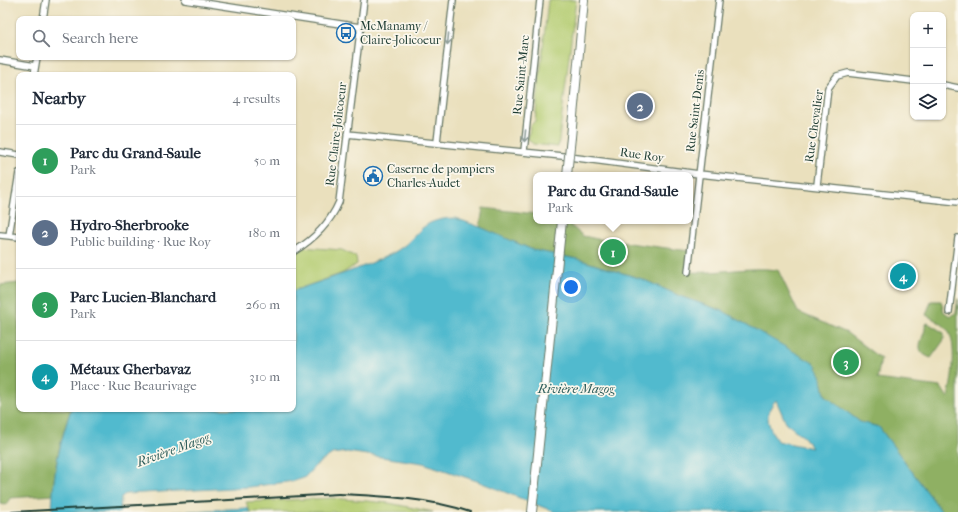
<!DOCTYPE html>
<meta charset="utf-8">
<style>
:root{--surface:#fff;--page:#f6f6f7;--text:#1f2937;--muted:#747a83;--line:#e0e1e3;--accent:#db2777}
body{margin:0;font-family:"IM FELL French Canon",serif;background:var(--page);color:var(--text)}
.controls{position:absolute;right:12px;top:12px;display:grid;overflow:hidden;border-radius:8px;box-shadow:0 1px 3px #0004}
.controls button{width:36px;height:36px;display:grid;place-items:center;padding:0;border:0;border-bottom:1px solid var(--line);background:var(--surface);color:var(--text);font:20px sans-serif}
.you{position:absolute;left:571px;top:287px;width:14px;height:14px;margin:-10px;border:3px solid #fff;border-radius:50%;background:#1a73e8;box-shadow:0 0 0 6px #1a73e833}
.badge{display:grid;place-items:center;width:26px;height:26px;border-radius:50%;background:var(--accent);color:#fff;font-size:13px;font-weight:700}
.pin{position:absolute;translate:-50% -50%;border:2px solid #fff;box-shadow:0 1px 4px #0006}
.popup{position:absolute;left:533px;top:172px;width:160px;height:52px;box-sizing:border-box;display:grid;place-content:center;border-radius:8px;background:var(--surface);filter:drop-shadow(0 1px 3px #0005);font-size:13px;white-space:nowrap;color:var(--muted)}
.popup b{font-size:15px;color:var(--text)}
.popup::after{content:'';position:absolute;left:50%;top:100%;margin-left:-8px;border:8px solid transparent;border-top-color:var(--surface)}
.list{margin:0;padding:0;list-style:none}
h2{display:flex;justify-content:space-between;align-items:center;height:52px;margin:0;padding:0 16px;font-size:17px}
h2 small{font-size:13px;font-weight:400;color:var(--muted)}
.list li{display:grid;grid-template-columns:26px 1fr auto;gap:12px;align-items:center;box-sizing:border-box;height:72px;padding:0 16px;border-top:1px solid var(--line)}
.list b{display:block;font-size:15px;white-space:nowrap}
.list p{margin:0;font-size:13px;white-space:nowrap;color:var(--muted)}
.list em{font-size:13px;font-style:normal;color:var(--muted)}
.icon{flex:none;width:22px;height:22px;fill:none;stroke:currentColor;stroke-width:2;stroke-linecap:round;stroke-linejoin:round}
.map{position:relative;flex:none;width:958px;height:512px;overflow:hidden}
.search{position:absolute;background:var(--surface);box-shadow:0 1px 3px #0004;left:16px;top:16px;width:280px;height:44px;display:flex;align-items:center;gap:10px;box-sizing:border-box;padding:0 14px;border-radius:8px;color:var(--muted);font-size:15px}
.panel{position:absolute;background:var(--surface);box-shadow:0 1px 3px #0004;left:16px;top:72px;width:280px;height:340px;border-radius:8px}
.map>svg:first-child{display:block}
.green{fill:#b4cc71;stroke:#6a8452}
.forest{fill:#8fb063;stroke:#57764c}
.water{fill:#51bace;stroke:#387c81;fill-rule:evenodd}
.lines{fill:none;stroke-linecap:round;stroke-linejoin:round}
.minor-casing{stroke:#667664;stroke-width:8}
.secondary-casing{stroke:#667664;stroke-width:10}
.minor{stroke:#fff;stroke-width:5.5}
.secondary{stroke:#fff;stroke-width:8}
.rail{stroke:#1f3d34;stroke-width:2}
.secondary-bridge-casing{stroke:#667664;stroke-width:10;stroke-linecap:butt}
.secondary-bridge{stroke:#fff;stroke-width:8}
.oneway{stroke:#8f9e9a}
.labels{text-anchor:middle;stroke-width:3.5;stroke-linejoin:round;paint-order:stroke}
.poi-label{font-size:12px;fill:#1f3d34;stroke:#fbf7ec;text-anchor:start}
.street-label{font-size:12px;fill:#1f3d34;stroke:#fbf7ec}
.water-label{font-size:13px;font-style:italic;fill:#2c5c5a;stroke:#fbf7ec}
</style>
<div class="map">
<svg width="958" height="512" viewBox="0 0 958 512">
<rect width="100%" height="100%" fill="#fbf7ec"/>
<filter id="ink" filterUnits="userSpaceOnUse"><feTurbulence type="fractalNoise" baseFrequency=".025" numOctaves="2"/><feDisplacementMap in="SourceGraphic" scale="8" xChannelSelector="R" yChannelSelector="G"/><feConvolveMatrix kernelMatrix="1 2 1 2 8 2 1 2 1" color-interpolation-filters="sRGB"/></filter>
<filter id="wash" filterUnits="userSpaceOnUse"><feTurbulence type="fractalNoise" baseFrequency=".012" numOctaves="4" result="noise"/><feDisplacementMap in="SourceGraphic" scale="16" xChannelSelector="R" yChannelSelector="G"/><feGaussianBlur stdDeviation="0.9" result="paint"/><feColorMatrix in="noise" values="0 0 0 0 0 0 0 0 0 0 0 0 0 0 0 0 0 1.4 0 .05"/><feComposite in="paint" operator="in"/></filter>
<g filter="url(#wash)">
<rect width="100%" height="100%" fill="#eae0bd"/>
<path class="green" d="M 548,0 L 576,0 L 558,147 L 533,144 L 528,139 L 530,126 L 535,121 Z
M 301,247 L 342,250 L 356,257 L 357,264 L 343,273 L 293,291 L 293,252 Z
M 332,498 L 389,503 L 433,512 L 250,512 L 246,502 Z"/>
<path class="forest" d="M 483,208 L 536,214 L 536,221 L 570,221 L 570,225 L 583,236 L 597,239 L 690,251 L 688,272 C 719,274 746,266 778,270 L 798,312 L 847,333 L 881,359 L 877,379 L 941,387 L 948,398 C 952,382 958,343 947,329 C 942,323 933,319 926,315 L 931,301 L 941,301 L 944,312 L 950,316 L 956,313 L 958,299 L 958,512 L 942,512 L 879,427 L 860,422 L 825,395 L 821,375 L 786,348 L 723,311 L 682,297 L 642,279 L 577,259 L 533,250 L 480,227 Z
M 19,283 L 19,409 L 71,409 C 61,438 54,465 53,495 L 10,498 L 6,505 L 0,504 L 0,285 Z
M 928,323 L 944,333 L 944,340 L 931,358 C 909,350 927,337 925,324 Z"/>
<path class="water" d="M 455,218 L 480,227 L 533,250 L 577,259 L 642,279 L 682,297 L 723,311 L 815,364 L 821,375 L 825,395 L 860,422 L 879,427 L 942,512 L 555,512 L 477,481 L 423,463 L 347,452 L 332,454 L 315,466 L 304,478 L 294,481 L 249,487 L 125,494 L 121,498 L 120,512 L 52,512 C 53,473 59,446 71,409 L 293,409 L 293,291 C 326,279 362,269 393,253 C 421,238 416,219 455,218 ZM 776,400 L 786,423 L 805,438 L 812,448 L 777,441 C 769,426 762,415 776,400 Z
M 247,508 L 250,512 L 171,512 Z"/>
</g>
<g filter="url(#ink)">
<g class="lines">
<g class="minor-casing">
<path id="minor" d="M 185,0 L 360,27
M 43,19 L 46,0
M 0,60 L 35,66
M 34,75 L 37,57
M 943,85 L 958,88
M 347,134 L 562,156 L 699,174 L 958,202
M 437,142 L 453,0
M 524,151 L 540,0
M 0,152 L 19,155
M 817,185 L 828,88 L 837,76 L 848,73 L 913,81
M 0,235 L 19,237
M 9,236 L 19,173
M 293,252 C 313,240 330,223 339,202 L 364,0
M 688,272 L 719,0
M 949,312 L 958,238"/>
</g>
<g class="secondary-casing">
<path id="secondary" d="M 571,137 L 584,0
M 532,512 L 562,221"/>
</g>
<use href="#minor" class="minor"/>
<use href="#secondary" class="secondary"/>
<path class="rail" d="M 12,512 L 338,494 C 382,496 428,498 470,512"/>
<g class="secondary-bridge-casing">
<path id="secondary-bridge" d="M 567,175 L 571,137"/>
</g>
<use href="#secondary-bridge" class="secondary-bridge"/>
</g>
<defs><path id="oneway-shaft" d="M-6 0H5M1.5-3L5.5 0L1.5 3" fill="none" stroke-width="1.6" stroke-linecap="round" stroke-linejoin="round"/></defs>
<g class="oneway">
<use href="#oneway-shaft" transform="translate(448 39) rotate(96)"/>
<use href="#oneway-shaft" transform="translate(525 136) rotate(96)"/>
</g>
</g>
<defs>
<g id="bus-ring" transform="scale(1)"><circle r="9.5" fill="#fbf7ec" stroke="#1f6fb2" stroke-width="1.5"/><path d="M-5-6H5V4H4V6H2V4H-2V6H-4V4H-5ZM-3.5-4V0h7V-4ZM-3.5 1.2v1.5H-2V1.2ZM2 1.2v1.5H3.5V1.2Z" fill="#1f6fb2"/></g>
<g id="civic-ring" transform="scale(1)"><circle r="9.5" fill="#fbf7ec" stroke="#1f6fb2" stroke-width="1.5"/><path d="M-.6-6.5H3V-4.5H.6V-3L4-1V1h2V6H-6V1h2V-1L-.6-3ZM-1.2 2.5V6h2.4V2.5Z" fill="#1f6fb2"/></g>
</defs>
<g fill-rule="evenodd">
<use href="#bus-ring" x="346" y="33"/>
<use href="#civic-ring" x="373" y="176"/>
</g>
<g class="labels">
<g class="poi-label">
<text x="360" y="30">McManamy /<tspan x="360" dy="14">Claire-Jolicoeur</tspan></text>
<text x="387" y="173">Caserne de pompiers<tspan x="387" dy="14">Charles-Audet</tspan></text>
</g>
<g class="street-label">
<text transform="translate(521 75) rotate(-84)" y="4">Rue Saint-Marc</text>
<text transform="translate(695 111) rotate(-83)" y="4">Rue Saint-Denis</text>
<text transform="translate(814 126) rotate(-82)" y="4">Rue Chevalier</text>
<text transform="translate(336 134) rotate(-83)" y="4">Rue Claire-Jolicoeur</text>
<text transform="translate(642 155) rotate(8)" y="4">Rue Roy</text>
</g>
<g class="water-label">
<text x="576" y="393">Rivière Magog</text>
<text transform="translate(173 449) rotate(-20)" y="5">Rivière Magog</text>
</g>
</g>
</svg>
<div class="controls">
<button>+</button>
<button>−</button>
<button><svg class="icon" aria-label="layers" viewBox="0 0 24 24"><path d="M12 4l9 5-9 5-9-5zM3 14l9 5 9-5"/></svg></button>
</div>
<div class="you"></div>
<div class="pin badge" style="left:613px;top:252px;background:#2e9e5b">1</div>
<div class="popup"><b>Parc du Grand-Saule</b>Park</div>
<div class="pin badge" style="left:640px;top:106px;background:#5c6f8a">2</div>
<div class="pin badge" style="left:846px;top:362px;background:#2e9e5b">3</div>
<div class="pin badge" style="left:903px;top:276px;background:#0f9aa8">4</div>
<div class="search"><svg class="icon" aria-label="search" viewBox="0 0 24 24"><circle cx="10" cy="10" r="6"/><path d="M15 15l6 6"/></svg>Search here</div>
<section class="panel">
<h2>Nearby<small>4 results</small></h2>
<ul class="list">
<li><span class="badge" style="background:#2e9e5b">1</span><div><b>Parc du Grand-Saule</b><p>Park</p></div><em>50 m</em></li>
<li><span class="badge" style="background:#5c6f8a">2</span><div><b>Hydro-Sherbrooke</b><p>Public building · Rue Roy</p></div><em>180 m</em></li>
<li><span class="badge" style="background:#2e9e5b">3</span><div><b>Parc Lucien-Blanchard</b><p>Park</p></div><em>260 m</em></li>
<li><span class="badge" style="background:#0f9aa8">4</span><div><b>Métaux Gherbavaz</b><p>Place · Rue Beaurivage</p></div><em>310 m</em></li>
</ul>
</section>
</div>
